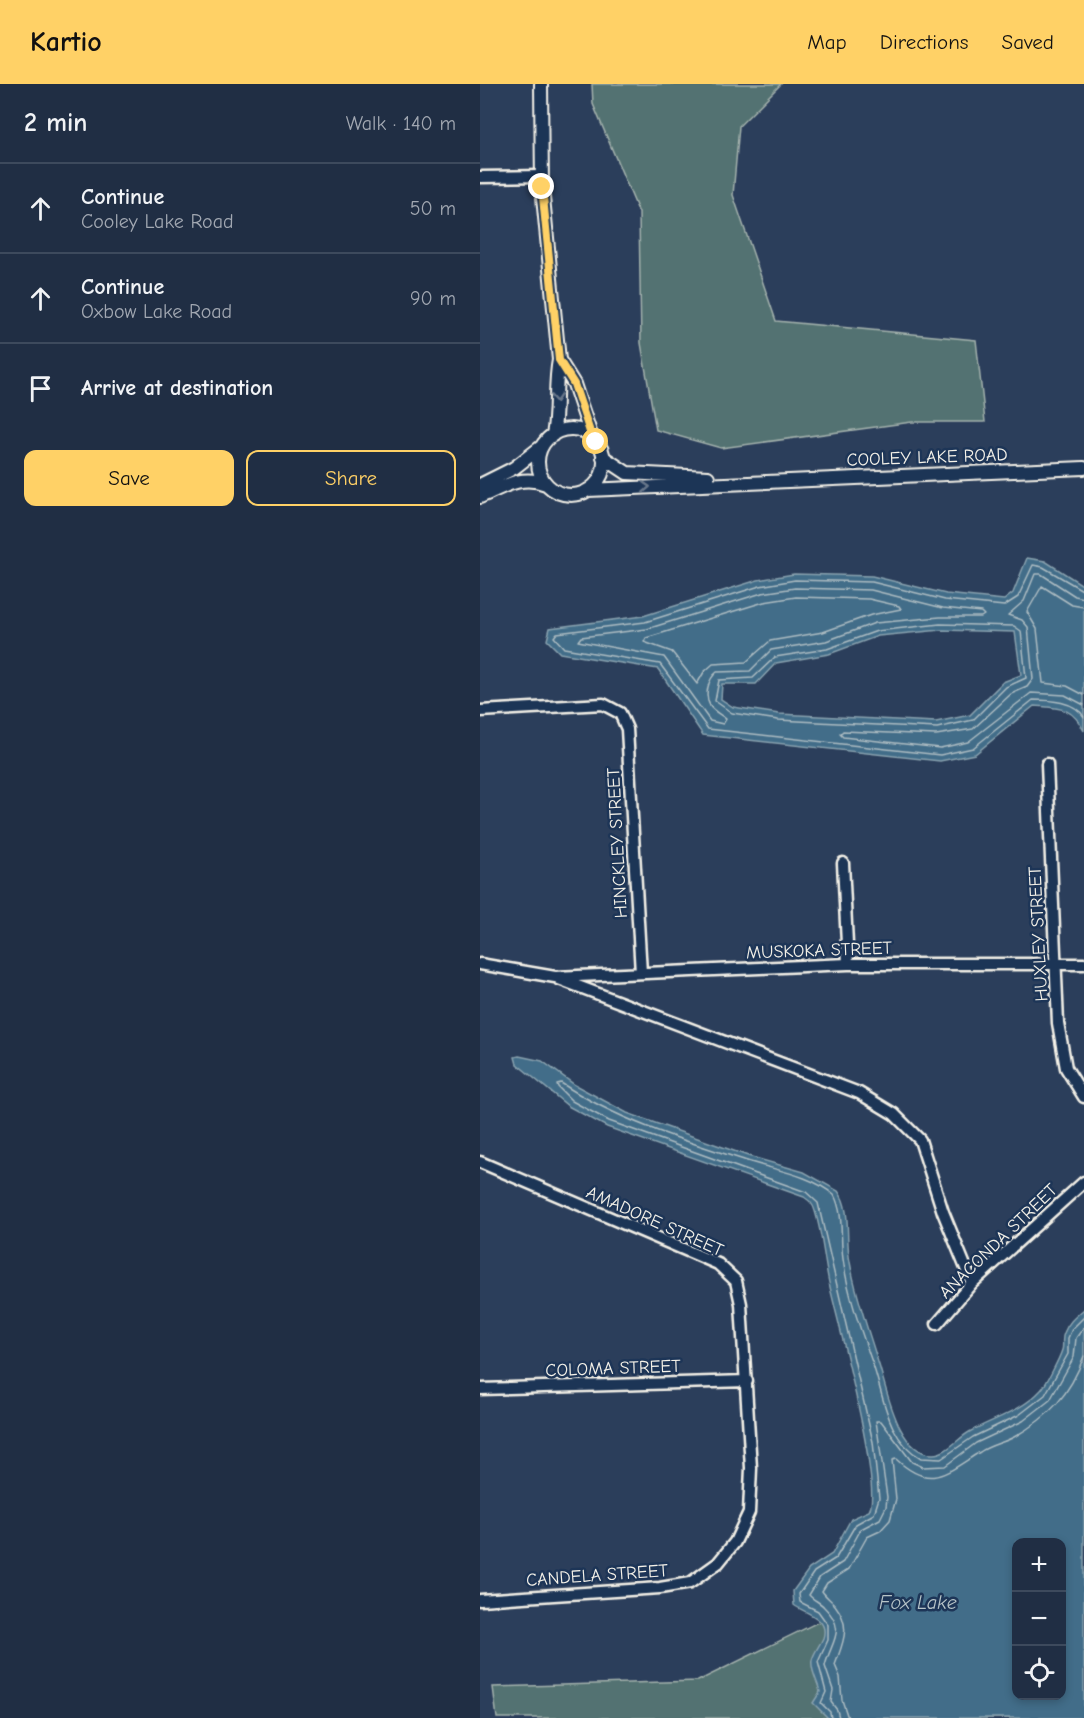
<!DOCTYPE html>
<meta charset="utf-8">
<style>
:root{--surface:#202e44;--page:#28364b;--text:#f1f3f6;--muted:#a2a8b2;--line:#3d4a5d;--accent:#ffd166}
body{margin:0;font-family:"Comic Neue",sans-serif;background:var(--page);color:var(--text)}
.controls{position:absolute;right:18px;bottom:18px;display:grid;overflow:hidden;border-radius:12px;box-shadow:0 3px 9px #0003}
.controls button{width:54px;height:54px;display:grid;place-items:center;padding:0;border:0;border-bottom:2px solid var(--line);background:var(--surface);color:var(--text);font:30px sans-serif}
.stop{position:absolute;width:18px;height:18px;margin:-14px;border:4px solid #ffd166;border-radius:50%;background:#fff}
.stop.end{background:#ffd166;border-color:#fff;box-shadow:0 2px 6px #0008}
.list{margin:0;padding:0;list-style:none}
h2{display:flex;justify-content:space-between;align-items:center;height:78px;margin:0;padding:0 24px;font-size:26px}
h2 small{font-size:20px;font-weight:400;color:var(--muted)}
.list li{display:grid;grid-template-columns:39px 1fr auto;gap:18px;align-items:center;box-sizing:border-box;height:90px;padding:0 24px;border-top:2px solid var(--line)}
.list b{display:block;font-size:22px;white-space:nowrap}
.list p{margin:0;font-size:20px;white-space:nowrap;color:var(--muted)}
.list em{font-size:20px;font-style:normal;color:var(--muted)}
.actions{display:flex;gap:12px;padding:18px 24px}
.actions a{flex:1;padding:14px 0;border:2px solid var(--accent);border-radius:12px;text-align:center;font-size:21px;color:var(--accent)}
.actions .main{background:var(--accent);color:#111}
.icon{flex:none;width:33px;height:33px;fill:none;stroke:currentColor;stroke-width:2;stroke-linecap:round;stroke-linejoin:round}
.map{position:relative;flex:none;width:604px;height:1634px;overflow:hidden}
header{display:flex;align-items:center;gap:36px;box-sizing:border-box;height:84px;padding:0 30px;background:var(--accent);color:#111}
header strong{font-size:28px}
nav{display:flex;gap:33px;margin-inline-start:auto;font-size:21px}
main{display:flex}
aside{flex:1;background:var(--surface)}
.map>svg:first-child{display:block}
.green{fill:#537272;stroke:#a4b2ad;stroke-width:1.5}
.water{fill:#426d89;stroke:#89a2af;stroke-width:1.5;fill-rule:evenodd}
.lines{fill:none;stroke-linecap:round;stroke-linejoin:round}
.shore{stroke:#adbcc2;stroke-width:1.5}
.minor-casing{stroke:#f4f1e8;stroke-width:15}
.tertiary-casing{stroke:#f4f1e8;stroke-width:16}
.minor{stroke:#1d3557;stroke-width:10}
.tertiary{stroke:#1d3557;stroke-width:12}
.oneway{stroke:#68778a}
.route{stroke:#ffd166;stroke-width:8}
.labels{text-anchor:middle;stroke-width:5;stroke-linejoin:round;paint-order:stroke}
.street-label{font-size:18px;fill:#f4f1e8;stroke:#1d3557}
.water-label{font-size:20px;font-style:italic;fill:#b6c3c7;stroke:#1d3557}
</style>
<header>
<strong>Kartio</strong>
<nav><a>Map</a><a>Directions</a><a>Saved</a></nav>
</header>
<main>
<aside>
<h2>2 min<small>Walk · 140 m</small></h2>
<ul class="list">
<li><svg class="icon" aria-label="ahead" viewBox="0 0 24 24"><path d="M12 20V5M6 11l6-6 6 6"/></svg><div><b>Continue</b><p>Cooley Lake Road</p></div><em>50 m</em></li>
<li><svg class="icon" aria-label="ahead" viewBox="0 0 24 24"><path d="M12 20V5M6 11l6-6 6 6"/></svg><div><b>Continue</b><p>Oxbow Lake Road</p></div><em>90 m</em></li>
<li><svg class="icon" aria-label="arrive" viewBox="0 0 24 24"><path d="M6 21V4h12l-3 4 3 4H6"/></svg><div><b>Arrive at destination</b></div></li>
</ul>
<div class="actions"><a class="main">Save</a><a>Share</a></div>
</aside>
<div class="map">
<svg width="604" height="1634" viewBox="0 0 604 1634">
<rect width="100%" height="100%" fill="#2b3e5b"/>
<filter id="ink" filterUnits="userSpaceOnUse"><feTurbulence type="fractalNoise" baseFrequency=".0167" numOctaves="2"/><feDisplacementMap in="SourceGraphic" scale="12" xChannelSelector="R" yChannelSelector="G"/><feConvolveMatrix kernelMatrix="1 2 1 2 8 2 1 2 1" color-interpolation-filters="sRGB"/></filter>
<g filter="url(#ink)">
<path class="green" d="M 112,0 L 301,0 L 259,42 L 253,111 L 296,237 L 496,256 L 505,338 L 432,338 L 241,364 L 176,346 L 161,259 L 159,129 L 113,20 Z
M 381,1517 L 536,1612 L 582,1612 L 604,1634 L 17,1634 L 13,1603 L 218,1597 Z"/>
<path class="water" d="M 547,474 L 565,477 L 604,502 L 604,647 C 592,622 579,624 554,622 L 495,670 L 460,677 L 223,651 L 178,585 L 80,569 L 67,556 L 70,544 L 163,532 L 278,496 L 314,490 L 392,492 L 466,510 L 524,516 L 533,509 ZM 461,546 L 535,548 L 541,591 L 523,598 L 490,631 L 456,638 L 299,630 L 253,623 L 241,615 L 242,600 L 276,600 L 296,579 L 349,570 L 398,552 Z
M 39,972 L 62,977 L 95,1001 L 147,1029 L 268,1072 L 324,1088 L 358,1107 C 372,1126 365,1156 370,1178 C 376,1213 388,1245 398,1278 C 407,1304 417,1370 453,1370 C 467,1370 479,1353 491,1347 C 515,1334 542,1327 561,1306 C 566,1301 580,1273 582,1266 C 584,1261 581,1255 584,1249 C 588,1238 596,1232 604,1225 L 604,1634 L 348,1634 L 333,1619 L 340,1608 C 338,1598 330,1586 332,1576 C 334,1568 340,1561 343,1554 C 350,1534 324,1529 314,1521 L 313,1507 L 329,1485 L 352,1470 L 371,1435 L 389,1427 C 403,1404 358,1239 350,1203 C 344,1178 343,1152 335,1127 C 333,1120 330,1117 324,1113 L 127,1043 L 88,1022 L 37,980 L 35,973 ZM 582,1458 L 582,1612 L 536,1612 L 536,1458 Z"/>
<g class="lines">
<path class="shore" d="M 315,504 L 391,506 L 463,524 L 501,528 L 504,531 L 501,533 L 460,533 L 395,539 L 346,557 L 291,566 L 270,587 L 237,588 C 228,595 224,611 230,622 C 233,627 241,631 246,635 L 243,640 L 230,637 L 184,573 L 98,557 L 101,553 L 167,545 L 282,509 Z
M 604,507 L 563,483 L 553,481 L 538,513 L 524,522 L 465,516 L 392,498 L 315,496 L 280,502 L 165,538 L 77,549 L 74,553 L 84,564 L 180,580 L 228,645 L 460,671 L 493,664 L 553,616 C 570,616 595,617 604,633
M 316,513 L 389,515 L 419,522 L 421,525 L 391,531 L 343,548 L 290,557 L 266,578 L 233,580 L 224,588 L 217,600 L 192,568 L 164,558 L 166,554 L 284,518 Z
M 604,514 L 595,512 L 561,490 L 555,490 L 544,517 L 528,531 L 542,536 L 548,543 L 553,595 L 547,603 L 531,610 L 493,645 L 456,651 L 363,647 L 360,650 L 363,653 L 460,664 L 488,658 L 551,609 L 585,611 L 604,621
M 604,523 L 592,521 L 562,502 L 547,528 L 557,545 L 563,599 L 587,602 L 604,611
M 460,540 L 534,542 L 541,547 L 546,594 L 526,603 L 493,636 L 457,644 L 298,636 L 252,629 L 235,617 L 239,596 L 273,594 L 295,573 L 347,565 L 397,547 Z
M 351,1634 L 350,1628 L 341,1619 L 346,1608 L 338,1578 L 348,1556 L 348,1541 L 338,1527 L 320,1518 L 319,1510 L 334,1488 L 356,1474 L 376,1440 L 394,1430 L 399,1414 L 393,1358 L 338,1119 L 326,1108 L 129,1037 L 92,1017 L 78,1003 L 77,1000 L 81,999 C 137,1036 201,1056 264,1076 C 293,1086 330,1090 354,1111 C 364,1130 360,1154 363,1175 C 368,1211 380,1244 392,1278 C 404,1311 406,1355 441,1374 L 461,1375 L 493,1353 L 539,1331 L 565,1311 L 588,1270 L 588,1254 L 592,1245 L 604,1233
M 359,1634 L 357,1626 L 351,1618 L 353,1606 L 345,1582 C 351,1557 368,1546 344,1523 C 340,1518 333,1516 329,1511 L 340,1493 L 363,1478 L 381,1445 L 400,1435 L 406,1423 L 407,1413 L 396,1337 L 401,1337 L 432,1378 L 443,1383 L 465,1382 L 496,1359 L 543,1337 L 570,1316 L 594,1273 L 596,1254 L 604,1243
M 368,1634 L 362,1616 L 360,1593 L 355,1581 C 363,1558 372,1543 355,1521 C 351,1516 345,1512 342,1507 L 347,1499 L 369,1485 L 387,1453 L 400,1447 L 410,1436 L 416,1415 L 412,1376 L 416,1375 C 451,1408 467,1388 500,1368 C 510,1361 523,1359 534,1353 C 569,1333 590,1311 604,1272"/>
<g class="minor-casing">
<path id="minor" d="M 0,93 L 61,92
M 0,627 L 123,620 L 140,629 L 147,645 L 161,889
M 567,680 L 578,939 L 586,984 L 604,1013
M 363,779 L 368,880
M 0,880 L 75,893 L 368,880 L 604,880
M 79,895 L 379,1009 L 414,1030 L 440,1056 L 463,1128 L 492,1199
M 0,1078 L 238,1180 L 256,1197 L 261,1220 L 271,1384 L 269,1428 L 255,1458 L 238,1479 L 210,1499 L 180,1504 L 0,1516
M 457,1240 L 492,1199 L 604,1098
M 0,1305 L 267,1297"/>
</g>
<g class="tertiary-casing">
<path id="tertiary" d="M 61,0 L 62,103 L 79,276 C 74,301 78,326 73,351
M 79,276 L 94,300 L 112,354
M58 378a33 33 0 1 1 66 0a33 33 0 1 1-66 0Z
M 123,373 L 147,389 L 228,393
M 0,401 L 34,384 L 61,363
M 108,406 L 604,384
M 0,413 C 23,403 41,390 66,400"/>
</g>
<use href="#minor" class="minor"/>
<use href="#tertiary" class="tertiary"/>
</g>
<defs><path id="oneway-chevron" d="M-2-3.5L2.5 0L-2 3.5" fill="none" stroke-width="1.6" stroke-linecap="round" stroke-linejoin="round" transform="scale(1.5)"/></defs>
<g class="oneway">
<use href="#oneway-chevron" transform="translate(76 314) rotate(86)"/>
<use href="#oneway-chevron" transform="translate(166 403) rotate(-3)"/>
</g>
</g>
<g class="lines" filter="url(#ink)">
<path class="route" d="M 62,103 L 79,276 L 94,300 L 112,354 L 116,358"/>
</g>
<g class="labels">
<g class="street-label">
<text transform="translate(447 373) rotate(-2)" y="6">COOLEY LAKE ROAD</text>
<text transform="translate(137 759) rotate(-93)" y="6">HINCKLEY STREET</text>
<text transform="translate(558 850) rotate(-93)" y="6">HUXLEY STREET</text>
<text transform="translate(339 866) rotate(-2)" y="6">MUSKOKA STREET</text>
<text transform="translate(175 1137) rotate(24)" y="6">AMADORE STREET</text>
<text transform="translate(518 1157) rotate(-44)" y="6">ANACONDA STREET</text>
<text transform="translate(133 1284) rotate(-2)" y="6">COLOMA STREET</text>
<text transform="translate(117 1491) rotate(-4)" y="6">CANDELA STREET</text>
</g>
<g class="water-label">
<text x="438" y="1525">Fox Lake</text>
</g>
</g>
</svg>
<div class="controls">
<button>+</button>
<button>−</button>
<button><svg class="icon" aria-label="locate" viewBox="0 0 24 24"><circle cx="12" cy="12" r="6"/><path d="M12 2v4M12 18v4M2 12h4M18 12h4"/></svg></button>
</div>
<div class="stop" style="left:116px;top:358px"></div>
<div class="stop end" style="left:62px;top:103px"></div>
</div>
</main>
